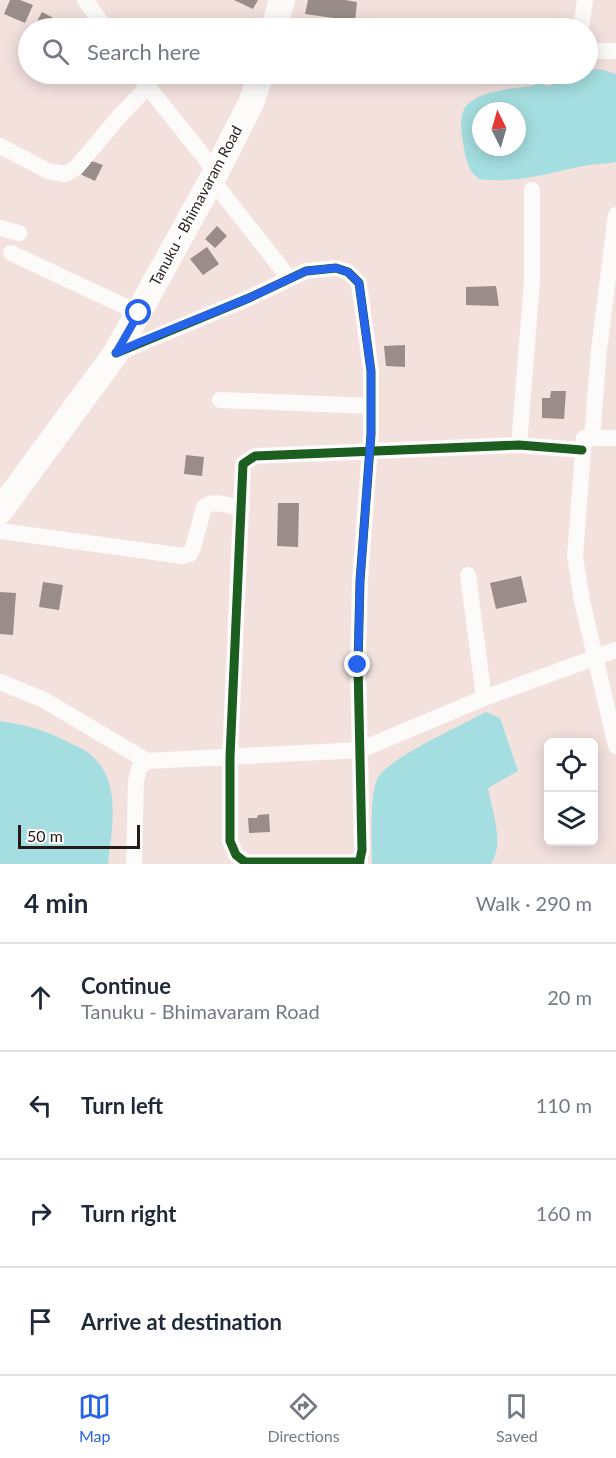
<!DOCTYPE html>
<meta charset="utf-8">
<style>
:root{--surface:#fff;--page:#f6f6f7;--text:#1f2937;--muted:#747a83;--line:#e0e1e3;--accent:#2563eb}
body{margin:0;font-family:Lato,sans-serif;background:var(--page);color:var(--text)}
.controls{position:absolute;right:18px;bottom:18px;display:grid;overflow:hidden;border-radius:9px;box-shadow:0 3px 15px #0003}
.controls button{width:54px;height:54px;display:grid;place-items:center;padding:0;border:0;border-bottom:2px solid var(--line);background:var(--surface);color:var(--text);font:30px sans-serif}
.compass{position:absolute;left:472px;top:102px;width:54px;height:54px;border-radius:50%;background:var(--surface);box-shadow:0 3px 15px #0003;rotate:355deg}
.scale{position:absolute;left:18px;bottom:15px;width:122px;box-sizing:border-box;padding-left:6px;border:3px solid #261b18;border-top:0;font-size:16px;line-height:21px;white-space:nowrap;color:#261b18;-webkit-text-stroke:4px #fff;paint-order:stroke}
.stop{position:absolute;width:18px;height:18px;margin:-14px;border:4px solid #2563eb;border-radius:50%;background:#fff}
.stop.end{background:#2563eb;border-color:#fff;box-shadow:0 2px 6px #0008}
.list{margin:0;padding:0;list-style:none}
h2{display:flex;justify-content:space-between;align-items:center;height:78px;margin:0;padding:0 24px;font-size:26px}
h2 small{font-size:20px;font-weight:400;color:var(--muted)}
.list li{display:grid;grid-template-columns:39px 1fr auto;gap:18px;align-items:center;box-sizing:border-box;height:108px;padding:0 24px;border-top:2px solid var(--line)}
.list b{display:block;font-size:22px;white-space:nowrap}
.list p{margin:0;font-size:20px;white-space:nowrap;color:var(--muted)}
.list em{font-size:20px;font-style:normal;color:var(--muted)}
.icon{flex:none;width:33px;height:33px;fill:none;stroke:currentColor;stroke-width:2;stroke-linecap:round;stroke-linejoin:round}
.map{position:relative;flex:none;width:616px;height:864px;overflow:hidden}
.search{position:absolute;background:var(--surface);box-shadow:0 3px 15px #0003;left:18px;right:18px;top:18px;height:66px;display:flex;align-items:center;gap:15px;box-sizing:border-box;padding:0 21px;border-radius:33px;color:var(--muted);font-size:22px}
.sheet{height:510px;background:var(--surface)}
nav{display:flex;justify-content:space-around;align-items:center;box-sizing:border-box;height:84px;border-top:2px solid var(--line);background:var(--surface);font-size:16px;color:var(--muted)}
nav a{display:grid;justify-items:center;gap:3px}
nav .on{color:var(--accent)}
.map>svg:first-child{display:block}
.water{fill:#a5dee0;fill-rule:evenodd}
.building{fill:#998c89}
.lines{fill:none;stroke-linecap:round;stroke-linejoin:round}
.minor{stroke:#fdfafa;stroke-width:16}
.primary{stroke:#fdfafa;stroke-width:26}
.cycleway-casing{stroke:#fff;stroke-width:13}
.cycleway{stroke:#1b5e20;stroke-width:9}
.route{stroke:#2563eb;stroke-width:8}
.labels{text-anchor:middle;stroke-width:6;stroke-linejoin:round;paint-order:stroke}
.street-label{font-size:15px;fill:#261b18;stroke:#fff}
</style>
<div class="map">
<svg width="616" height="864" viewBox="0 0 616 864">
<rect width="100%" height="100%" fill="#f3e1de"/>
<path class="water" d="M 600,69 L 616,74 L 616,162 C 605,164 593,164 583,166 C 550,173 512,184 479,179 C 467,170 465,156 463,142 C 461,131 459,115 466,106 C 478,91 514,88 532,86 C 535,85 537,83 541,84 C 543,84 546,86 549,86 L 573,74 L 588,74 L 588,70 ZM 481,111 L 517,111 L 517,147 L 481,147 Z
M 486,712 L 500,718 L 518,771 L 488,788 C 492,811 505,843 491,864 L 372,864 C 372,845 369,790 379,776 C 393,756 462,725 486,712 Z
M 0,721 C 25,725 39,728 62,739 C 70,744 79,746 87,752 C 123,778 112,826 108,864 L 0,864 Z"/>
<path class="building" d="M 10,0 L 20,0 L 33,5 L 25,23 L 4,14 Z
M 234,0 L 258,0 L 253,9 Z
M 308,0 L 345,0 L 357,2 L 355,21 L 305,14 Z
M 42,12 L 61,22 L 58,28 L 34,27 Z
M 86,159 L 103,165 L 95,181 L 78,173 Z
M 217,226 L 227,236 L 215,248 L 205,239 Z
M 207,247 L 219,264 L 203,275 L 190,259 Z
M 496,286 L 499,306 L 466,305 L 466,287 Z
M 405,345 L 405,367 L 386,366 L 384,346 Z
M 551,391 L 566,391 L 564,419 L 542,418 L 542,398 L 550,398 Z
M 186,455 L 204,457 L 202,476 L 184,474 Z
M 278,503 L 299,503 L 298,547 L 277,546 Z
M 521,576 L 527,602 L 496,609 L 490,583 Z
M 43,582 L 63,585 L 59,610 L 39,607 Z
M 0,592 L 16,593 L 13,635 L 0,634 Z
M 269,814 L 270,832 L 249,833 L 248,818 L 257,818 L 258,815 Z"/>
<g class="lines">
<path class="minor" d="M 85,0 L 105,28
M 581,28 L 585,0
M 588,51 L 616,51
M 138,74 L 216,172
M 0,146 L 48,171 L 65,174 L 76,168 L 117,119 L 148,86
M 212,180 L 289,278
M 0,228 L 19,233
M 11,253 L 139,313
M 117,353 L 249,298 L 306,271 L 336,268 L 348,272 L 359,283 L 371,371 L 371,434 L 360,581 L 358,665 L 362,850 L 359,864
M 220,400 L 371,406
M 592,438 L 599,350 L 616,215
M 616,438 L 584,438 L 575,556 L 582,601 L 616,746
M 519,445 L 532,281 L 532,190
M 0,531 L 183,556 L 190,554 L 193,548 L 204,507 C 214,499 230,506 242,509
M 468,575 L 484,698
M 0,682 L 44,700 L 147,761
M 360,862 L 245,862 L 236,855 L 230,841 L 230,757 L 243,464 L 255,456 L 519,445 L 582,450
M 134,864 L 136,781 L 139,768 L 147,761 L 360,750 L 484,698 L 616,650"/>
<path class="primary" d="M 274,28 L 282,0
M 0,511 L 116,353 L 216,172 L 251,103 L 261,74"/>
<g class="cycleway-casing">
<path id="cycleway" d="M 116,353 L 249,298 L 306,271 L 336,268 L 348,272 L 359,283 L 371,371 L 371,434 L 360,581 L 358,665 L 362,850 L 359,864
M 360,862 L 245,862 L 236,855 L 230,841 L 230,757 L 243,464 L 255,456 L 519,445 L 582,450"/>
</g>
<use href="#cycleway" class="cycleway"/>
</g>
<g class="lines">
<path class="route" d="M 139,313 L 116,353 L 140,342 L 249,298 L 306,271 L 336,268 L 348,272 L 359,283 L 371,371 L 371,434 L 360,581 L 358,665"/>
</g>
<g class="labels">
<g class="street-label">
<text transform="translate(196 206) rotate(-62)" y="5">Tanuku - Bhimavaram Road</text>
</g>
</g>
</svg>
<div class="controls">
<button><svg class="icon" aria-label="locate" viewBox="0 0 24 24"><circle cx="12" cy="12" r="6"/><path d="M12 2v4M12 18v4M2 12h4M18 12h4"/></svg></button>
<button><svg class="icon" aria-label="layers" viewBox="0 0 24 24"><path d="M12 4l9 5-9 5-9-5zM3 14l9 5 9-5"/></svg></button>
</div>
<svg class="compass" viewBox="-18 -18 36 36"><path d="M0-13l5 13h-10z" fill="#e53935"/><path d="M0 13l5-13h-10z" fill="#747a83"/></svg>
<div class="scale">50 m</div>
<div class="stop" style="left:139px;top:313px"></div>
<div class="stop end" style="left:358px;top:665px"></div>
<div class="search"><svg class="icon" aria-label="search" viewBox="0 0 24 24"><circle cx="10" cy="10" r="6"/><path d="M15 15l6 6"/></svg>Search here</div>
</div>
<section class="sheet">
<h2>4 min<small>Walk · 290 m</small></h2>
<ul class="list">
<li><svg class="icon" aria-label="ahead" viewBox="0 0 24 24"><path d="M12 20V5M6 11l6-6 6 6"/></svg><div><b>Continue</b><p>Tanuku - Bhimavaram Road</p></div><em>20 m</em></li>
<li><svg class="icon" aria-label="left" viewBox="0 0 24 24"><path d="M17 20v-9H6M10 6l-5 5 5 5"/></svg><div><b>Turn left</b></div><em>110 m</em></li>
<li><svg class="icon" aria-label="right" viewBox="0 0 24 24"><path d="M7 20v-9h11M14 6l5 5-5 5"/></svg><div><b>Turn right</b></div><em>160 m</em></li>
<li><svg class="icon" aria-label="arrive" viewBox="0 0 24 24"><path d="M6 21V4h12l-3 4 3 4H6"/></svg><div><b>Arrive at destination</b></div></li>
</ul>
</section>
<nav>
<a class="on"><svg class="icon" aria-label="map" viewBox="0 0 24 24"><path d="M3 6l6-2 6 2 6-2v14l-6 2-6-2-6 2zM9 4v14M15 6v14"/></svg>Map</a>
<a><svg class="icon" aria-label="directions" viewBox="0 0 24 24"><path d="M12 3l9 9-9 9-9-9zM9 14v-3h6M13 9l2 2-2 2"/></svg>Directions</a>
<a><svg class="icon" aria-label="saved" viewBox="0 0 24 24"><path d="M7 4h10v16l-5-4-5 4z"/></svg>Saved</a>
</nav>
